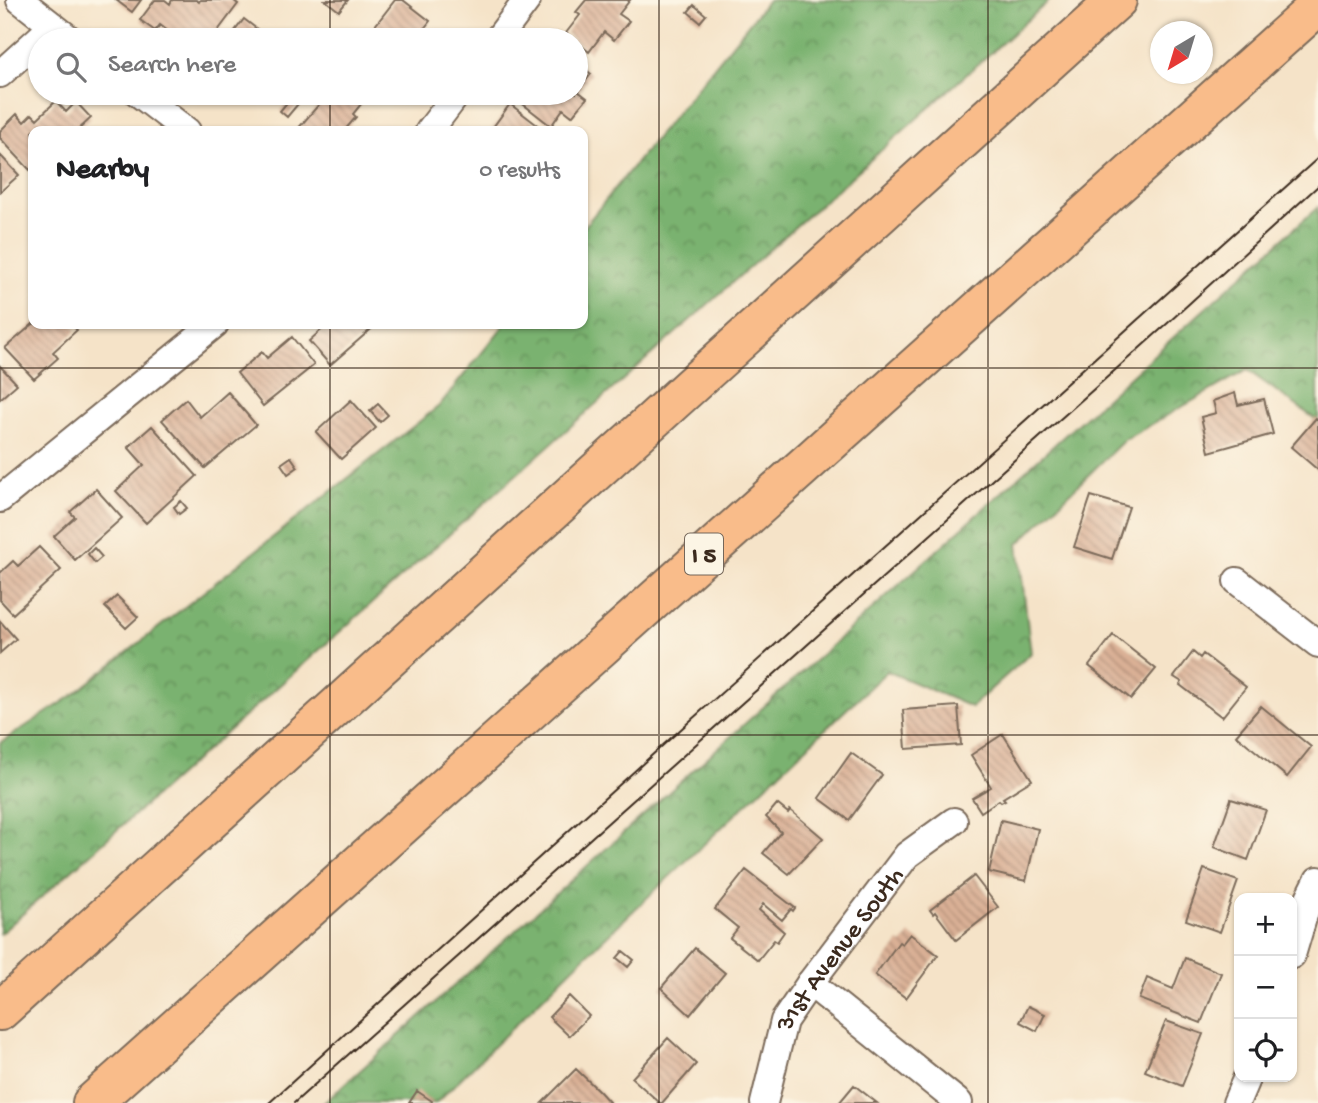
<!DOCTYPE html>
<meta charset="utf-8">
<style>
:root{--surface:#fff;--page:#f6f6f6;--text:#202124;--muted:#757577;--line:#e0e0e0}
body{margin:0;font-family:"Gochi Hand",sans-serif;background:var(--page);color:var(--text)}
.controls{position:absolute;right:21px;bottom:21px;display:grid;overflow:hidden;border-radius:14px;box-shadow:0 2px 5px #0004}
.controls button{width:63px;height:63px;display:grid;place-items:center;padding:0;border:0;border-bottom:2px solid var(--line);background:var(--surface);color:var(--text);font:35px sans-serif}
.compass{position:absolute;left:1150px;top:21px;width:63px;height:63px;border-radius:50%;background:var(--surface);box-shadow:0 2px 5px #0004;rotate:218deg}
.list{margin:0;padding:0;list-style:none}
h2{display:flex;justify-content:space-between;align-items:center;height:91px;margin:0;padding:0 28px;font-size:30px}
h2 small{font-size:23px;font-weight:400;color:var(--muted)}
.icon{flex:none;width:38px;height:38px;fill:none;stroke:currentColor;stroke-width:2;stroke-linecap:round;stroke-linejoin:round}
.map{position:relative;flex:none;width:1318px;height:1103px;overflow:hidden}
.search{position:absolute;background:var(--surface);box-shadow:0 2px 5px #0004;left:28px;top:28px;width:560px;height:77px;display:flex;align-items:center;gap:18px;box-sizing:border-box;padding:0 24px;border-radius:38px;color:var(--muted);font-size:26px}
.panel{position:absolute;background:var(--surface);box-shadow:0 2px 5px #0004;left:28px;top:126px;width:560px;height:203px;border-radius:14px}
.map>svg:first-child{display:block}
.forest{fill:url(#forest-crowns);stroke:#5a6e46;stroke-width:2}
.building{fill:url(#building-back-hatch)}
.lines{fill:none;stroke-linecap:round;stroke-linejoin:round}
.street-casing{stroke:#7c6b5a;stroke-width:30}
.highway-casing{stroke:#7c6b5a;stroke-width:42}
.street{stroke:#fff;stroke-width:26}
.highway{stroke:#f9bc8a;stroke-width:38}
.tram{stroke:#3b2a1e;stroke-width:2}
.grid{fill:none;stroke:#3b2a1e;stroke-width:2;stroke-opacity:0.55}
.labels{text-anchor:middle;stroke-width:5;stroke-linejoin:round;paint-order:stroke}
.shield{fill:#fcf5e5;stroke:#75675a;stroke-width:2}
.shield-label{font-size:24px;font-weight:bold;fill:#3b2a1e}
.street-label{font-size:26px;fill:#3b2a1e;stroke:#fcf5e5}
</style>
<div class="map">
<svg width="1318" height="1103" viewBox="0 0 1318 1103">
<defs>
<pattern id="forest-crowns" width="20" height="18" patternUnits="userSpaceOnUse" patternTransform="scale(1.75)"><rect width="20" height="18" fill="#7ab26f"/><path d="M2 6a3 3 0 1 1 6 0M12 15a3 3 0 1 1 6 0" fill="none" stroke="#65915b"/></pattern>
<pattern id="building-back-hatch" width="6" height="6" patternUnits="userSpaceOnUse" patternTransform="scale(1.75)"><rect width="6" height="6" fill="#dab095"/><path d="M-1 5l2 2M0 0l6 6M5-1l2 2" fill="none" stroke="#b28f79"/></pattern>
</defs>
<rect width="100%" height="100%" fill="#fcf5e5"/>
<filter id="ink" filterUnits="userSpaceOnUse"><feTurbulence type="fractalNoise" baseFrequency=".0143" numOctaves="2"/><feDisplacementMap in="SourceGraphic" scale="14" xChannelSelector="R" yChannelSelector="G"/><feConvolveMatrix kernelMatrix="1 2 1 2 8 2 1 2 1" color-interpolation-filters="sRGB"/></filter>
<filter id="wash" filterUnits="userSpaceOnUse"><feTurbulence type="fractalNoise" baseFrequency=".00686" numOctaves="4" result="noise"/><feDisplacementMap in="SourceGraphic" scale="28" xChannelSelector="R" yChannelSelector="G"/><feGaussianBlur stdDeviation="1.57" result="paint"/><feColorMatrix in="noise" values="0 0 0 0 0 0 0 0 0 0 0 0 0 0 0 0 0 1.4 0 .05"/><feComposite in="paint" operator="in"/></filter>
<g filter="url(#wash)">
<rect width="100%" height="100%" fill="#f5e3c8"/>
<path class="forest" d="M 768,0 L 1050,0 L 0,934 L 0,743 L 72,696 L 439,406 L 505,324 L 583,324 L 583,228 Z
M 1318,207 L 1318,421 L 1247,370 L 1124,440 L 1018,544 L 1031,653 L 971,707 L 887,671 L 576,965 L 436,1103 L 324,1103 Z"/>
<g id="blocks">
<path class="building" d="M 116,0 L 141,0 L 132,12 Z
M 155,0 L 165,0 L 170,4 L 172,0 L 196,0 L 199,2 L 200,0 L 233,0 L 238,4 L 211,40 L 194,40 L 183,32 L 178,39 L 160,25 L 155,31 L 140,20 Z
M 325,0 L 348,0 L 339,11 Z
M 395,0 L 403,0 L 430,21 L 415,40 L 364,40 Z
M 586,0 L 630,0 L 619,14 L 629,21 L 614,40 L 604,32 L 589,52 L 566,33 L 580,15 L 576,12 Z
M 694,5 L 706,15 L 700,22 L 688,12 Z
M 244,19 L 271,40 L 228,40 Z
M 576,62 L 591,74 L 578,91 L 587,98 L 572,116 L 563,109 L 551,126 L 523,104 L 532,93 L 576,93 Z
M 295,93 L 303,98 L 287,117 L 280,111 Z
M 334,93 L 360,93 L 366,98 L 353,114 L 356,117 L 344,131 L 296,131 L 327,95 L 330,97 Z
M 56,101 L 66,112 L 76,102 L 91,118 L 77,131 L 33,131 L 33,167 L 30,170 L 0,138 L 0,131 L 17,114 L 24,122 L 32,114 L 37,119 Z
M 510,104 L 545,131 L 492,131 L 491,130 Z
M 0,155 L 19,175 L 0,192 Z
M 33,324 L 71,324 L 77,330 L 53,352 L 58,358 L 34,379 L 5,348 Z
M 328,324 L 377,324 L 330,365 L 309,341 Z
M 292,337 L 314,365 L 263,406 L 237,373 L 262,352 L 267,358 Z
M 0,366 L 17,384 L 0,399 Z
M 228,392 L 256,425 L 205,468 L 162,420 L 186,399 L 200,417 Z
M 1235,393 L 1238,405 L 1264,399 L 1273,434 L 1209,452 L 1201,417 L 1216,413 L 1213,401 Z
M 351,400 L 376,428 L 341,459 L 316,432 Z
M 378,404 L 388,415 L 380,422 L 370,411 Z
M 1316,418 L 1318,420 L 1318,470 L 1291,447 Z
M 152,426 L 197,476 L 146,523 L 116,491 L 144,465 L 128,447 Z
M 291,457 L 298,467 L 288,474 L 281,464 Z
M 96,489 L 122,518 L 75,560 L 54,536 L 75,517 L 70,512 Z
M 1091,496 L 1129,507 L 1112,559 L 1074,547 Z
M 181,501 L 187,508 L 179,514 L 174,507 Z
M 39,547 L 61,570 L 13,614 L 0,600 L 0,573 L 13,561 L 18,566 Z
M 94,548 L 102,557 L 95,563 L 88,554 Z
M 117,596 L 138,617 L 126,628 L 105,607 Z
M 0,621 L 16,639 L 0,653 Z
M 1113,635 L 1156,669 L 1131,699 L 1089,666 Z
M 1193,652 L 1200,658 L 1203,654 L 1246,687 L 1222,717 L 1180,685 L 1182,682 L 1174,677 Z
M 958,706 L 961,745 L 906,749 L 903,710 Z
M 1261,706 L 1311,747 L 1287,777 L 1236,735 Z
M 1003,734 L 1032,780 L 1003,798 L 1005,800 L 1001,802 L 999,800 L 981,812 L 972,798 L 991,787 L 971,755 Z
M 851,753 L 882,775 L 849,820 L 819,798 Z
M 1231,799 L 1266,810 L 1248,860 L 1214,847 Z
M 777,804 L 788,813 L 790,810 L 823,838 L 789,874 L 763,853 L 781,832 L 766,817 Z
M 1001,820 L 1038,829 L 1026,881 L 989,872 Z
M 1204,869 L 1238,881 L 1220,932 L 1186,920 Z
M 746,870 L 795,908 L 793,911 L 791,909 L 782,920 L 763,904 L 759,910 L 784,932 L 777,942 L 774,940 L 758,960 L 730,938 L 738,928 L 715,909 Z
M 974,876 L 998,907 L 956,940 L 935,912 L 933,914 L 930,910 Z
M 910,934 L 938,955 L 906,998 L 875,975 L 899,942 L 902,944 Z
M 695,948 L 725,973 L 690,1015 L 661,988 Z
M 623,951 L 634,960 L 628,967 L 617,958 Z
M 1185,958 L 1221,973 L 1201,1023 L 1139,999 L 1147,978 L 1173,989 Z
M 569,996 L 589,1016 L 569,1036 L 549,1017 Z
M 1028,1006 L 1045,1014 L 1037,1031 L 1020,1022 Z
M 1166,1021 L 1203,1034 L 1182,1086 L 1145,1071 Z
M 668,1038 L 696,1064 L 662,1103 L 657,1103 L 659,1102 L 632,1078 Z
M 576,1069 L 599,1091 L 610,1103 L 542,1103 Z
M 854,1085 L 877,1103 L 839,1103 Z
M 417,1091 L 432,1101 L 431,1103 L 409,1103 Z"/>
</g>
</g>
<g filter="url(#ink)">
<use href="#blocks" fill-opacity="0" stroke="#7c6b5a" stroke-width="2"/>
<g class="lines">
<g class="street-casing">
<g id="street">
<path d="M 20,0 L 71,40"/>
<path d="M 497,40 L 527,0"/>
<path d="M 0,74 L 53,26"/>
<path d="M 138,93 L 187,131"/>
<path d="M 429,131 L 458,93"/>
<path d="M 0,499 L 215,324"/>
<path d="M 1237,581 L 1318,644"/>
<path d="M 1292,955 L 1309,898 L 1318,880"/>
<path d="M 810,983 L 959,1103"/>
<path id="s1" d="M 764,1103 L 784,1021 L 810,983 L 907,855 L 954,821"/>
<path d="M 1236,1103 L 1247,1077"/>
</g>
</g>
<g class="highway-casing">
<path id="highway" d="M 0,1011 L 1117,0
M 92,1103 L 1318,6"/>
</g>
<use href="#street" class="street"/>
<use href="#highway" class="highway"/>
<path class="tram" d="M 269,1103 L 661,747 L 1318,158
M 294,1103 L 1169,322 L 1318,186"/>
</g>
</g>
<path class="grid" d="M 330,0 L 330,40M 659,0 L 659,1103M 988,0 L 988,1103M 330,93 L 330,131M 330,324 L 330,1103M 0,368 L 1318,368M 0,735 L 1318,735"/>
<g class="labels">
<rect class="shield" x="685" y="533.5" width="38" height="41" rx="5"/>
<g class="shield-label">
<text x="704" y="562">I 5</text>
</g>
<g class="street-label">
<text dy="9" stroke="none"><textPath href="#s1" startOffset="175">31st Avenue South</textPath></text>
</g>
</g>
</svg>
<div class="controls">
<button>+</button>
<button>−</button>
<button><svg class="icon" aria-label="locate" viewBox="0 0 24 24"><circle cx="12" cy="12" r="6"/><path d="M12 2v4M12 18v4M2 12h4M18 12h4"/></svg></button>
</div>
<svg class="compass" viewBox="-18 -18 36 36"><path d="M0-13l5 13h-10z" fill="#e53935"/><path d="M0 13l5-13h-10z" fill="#757577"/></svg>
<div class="search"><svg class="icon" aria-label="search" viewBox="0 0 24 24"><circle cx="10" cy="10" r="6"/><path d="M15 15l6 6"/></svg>Search here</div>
<section class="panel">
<h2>Nearby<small>0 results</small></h2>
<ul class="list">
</ul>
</section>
</div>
